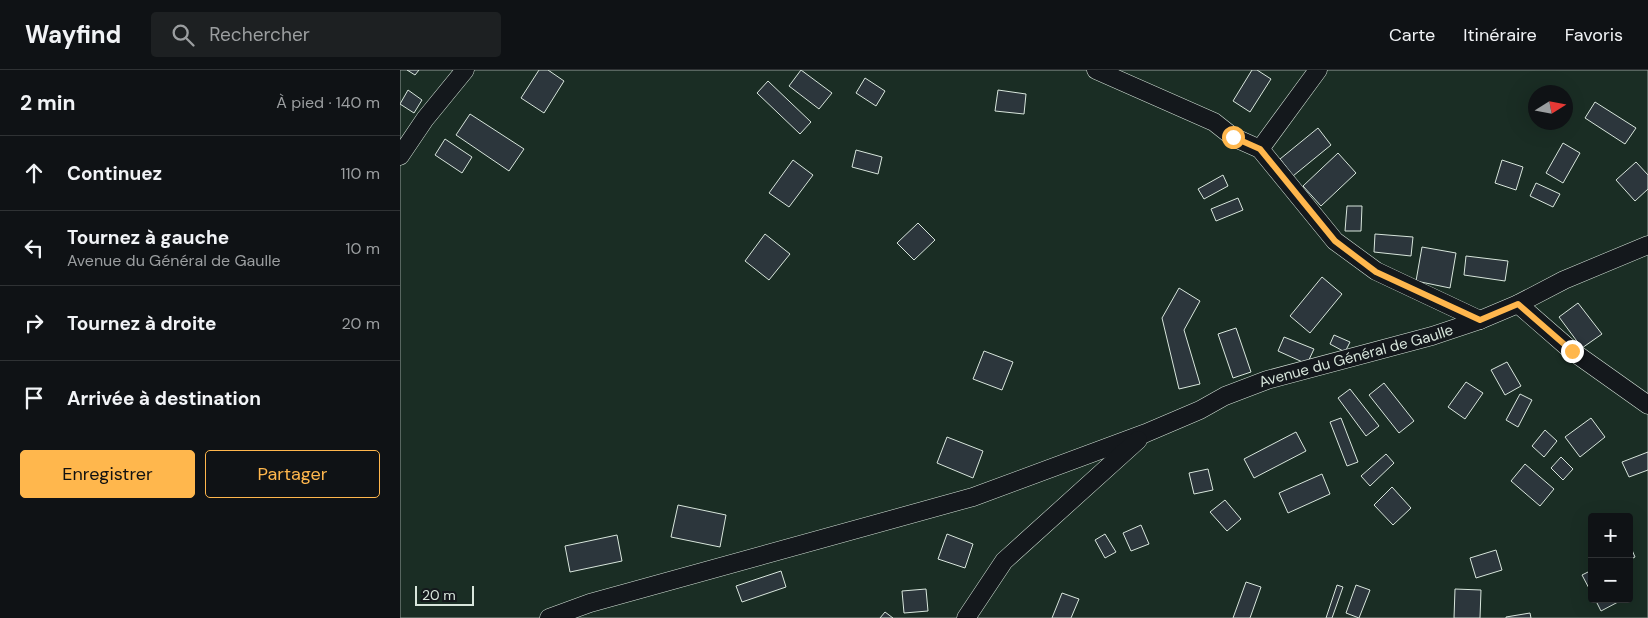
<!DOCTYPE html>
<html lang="fr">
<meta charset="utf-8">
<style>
:root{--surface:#0f1215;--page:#1d2022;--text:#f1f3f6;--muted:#9b9ea0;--line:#2f3234;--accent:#ffb74d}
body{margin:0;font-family:"DM Sans",sans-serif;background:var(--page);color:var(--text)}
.controls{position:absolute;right:15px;bottom:15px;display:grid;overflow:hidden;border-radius:5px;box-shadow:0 5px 20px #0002}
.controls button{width:45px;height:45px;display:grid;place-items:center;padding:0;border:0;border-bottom:1px solid var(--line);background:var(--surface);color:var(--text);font:25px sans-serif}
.compass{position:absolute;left:1128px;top:15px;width:45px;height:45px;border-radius:50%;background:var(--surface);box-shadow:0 5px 20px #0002;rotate:79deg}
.scale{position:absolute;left:15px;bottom:12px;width:59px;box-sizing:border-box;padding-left:5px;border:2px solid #d8e6dc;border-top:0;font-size:14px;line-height:18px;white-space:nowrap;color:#d8e6dc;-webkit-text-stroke:4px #14181c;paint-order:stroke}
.stop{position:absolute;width:15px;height:15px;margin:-11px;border:4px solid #ffb74d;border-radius:50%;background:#fff}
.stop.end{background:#ffb74d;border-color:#fff;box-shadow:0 1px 5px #0008}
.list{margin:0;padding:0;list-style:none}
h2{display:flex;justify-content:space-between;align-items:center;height:65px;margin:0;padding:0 20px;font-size:21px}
h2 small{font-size:16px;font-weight:400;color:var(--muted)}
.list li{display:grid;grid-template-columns:32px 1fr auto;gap:15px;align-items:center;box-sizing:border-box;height:75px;padding:0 20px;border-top:1px solid var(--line)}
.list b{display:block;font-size:19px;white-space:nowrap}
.list p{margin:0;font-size:16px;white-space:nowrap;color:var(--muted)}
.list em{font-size:16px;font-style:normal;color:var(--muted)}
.actions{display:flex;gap:10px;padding:15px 20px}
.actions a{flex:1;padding:11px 0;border:1px solid var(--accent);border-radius:5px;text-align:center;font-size:18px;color:var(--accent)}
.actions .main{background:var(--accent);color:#111}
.icon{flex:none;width:28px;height:28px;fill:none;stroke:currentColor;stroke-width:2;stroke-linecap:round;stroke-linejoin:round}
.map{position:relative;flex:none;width:1248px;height:548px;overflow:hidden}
header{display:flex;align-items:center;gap:30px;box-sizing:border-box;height:70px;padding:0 25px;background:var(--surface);border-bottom:1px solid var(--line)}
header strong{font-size:24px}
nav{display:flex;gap:28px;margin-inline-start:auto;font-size:18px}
.search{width:350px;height:45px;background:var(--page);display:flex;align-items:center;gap:12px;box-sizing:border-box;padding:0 18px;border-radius:5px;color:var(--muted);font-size:19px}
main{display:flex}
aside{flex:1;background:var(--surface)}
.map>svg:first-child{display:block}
.green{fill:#1a2d24;stroke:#939e99;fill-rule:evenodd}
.building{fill:#2c363c;stroke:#d8e6dc}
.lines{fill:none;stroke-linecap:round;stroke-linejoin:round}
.street-casing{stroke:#d8e6dc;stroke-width:19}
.street{stroke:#14181c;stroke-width:18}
.route{stroke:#ffb74d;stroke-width:6}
.labels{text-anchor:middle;stroke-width:4;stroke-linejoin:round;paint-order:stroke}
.street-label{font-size:15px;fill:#d8e6dc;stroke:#14181c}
</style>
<header>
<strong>Wayfind</strong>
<div class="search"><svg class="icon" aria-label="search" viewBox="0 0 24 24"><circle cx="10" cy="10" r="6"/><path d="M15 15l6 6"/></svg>Rechercher</div>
<nav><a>Carte</a><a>Itinéraire</a><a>Favoris</a></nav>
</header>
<main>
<aside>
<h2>2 min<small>À pied · 140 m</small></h2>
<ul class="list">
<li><svg class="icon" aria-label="ahead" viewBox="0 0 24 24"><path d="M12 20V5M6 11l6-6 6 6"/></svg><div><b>Continuez</b></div><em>110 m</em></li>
<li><svg class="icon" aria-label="left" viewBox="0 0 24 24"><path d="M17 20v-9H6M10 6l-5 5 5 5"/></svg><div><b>Tournez à gauche</b><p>Avenue du Général de Gaulle</p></div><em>10 m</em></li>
<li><svg class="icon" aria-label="right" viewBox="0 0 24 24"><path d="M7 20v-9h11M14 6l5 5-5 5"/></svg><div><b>Tournez à droite</b></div><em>20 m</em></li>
<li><svg class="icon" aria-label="arrive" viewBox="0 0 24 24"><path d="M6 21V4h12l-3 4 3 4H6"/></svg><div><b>Arrivée à destination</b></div></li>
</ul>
<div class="actions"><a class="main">Enregistrer</a><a>Partager</a></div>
</aside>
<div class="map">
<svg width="1248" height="548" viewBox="0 0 1248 548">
<rect width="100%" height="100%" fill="#14181c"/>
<path class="green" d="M 0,0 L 1248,0 L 1248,548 L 0,548 ZM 1136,22 L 1166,22 L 1166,52 L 1136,52 ZM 1192,447 L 1229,447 L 1229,529 L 1192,529 Z"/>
<path class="building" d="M 7,0 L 19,0 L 15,5 Z
M 139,0 L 148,0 L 164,11 L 144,43 L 121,28 Z
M 401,0 L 432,23 L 419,39 L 389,16 Z
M 852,0 L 857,0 L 871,9 L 850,42 L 833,31 Z
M 465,8 L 485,21 L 476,36 L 456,23 Z
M 368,11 L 411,52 L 400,64 L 357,23 Z
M 8,20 L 22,30 L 14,43 L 0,34 Z
M 598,20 L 626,24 L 624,44 L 595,41 Z
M 1195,32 L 1236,58 L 1225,74 L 1185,48 Z
M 70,44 L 124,79 L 109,101 L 56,65 Z
M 918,58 L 931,75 L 893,106 L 880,89 Z
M 45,69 L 72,87 L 62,103 L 35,85 Z
M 1163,73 L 1180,83 L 1163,113 L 1146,103 Z
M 456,80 L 482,87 L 478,104 L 452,97 Z
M 938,83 L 956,103 L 921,136 L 903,116 Z
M 393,90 L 413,105 L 389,137 L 369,123 Z
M 1102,90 L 1123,97 L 1116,120 L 1095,113 Z
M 1236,92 L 1248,105 L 1248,119 L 1235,131 L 1216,110 Z
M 823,105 L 828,116 L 804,129 L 798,119 Z
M 1136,113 L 1160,124 L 1153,137 L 1130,126 Z
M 838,128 L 843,140 L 816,151 L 811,139 Z
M 947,136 L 962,136 L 961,161 L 945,161 Z
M 518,153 L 535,170 L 514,190 L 497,173 Z
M 365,164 L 390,184 L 369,210 L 345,191 Z
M 975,164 L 1013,167 L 1011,186 L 974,182 Z
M 1022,177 L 1056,183 L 1050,218 L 1016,211 Z
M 1066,186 L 1108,191 L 1105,211 L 1064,205 Z
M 922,207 L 942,224 L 910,263 L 890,246 Z
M 779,218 L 800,231 L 784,260 L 800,314 L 779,319 L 762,248 Z
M 1178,233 L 1202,264 L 1182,278 L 1159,247 Z
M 836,258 L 851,302 L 833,308 L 818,264 Z
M 934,265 L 950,272 L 945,282 L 930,274 Z
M 884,267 L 914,279 L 907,294 L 878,281 Z
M 584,281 L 613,292 L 602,320 L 573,309 Z
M 1107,292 L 1121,316 L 1105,325 L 1091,300 Z
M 1066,312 L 1083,323 L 1065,349 L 1048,337 Z
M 984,313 L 1014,351 L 999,363 L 969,325 Z
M 950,319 L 979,356 L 966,366 L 938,328 Z
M 1120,324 L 1132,330 L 1118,357 L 1106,350 Z
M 941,348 L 958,392 L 947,396 L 930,352 Z
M 1191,348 L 1205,367 L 1180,387 L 1165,367 Z
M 1145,360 L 1157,371 L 1144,387 L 1132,376 Z
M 896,362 L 906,381 L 854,408 L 844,389 Z
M 547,367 L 583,381 L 573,408 L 537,393 Z
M 1248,382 L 1248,400 L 1229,407 L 1222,392 Z
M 986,384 L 994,393 L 970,416 L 961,406 Z
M 1161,387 L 1173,399 L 1163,410 L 1151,398 Z
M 1125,394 L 1154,419 L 1140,436 L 1111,411 Z
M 808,399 L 813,420 L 794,424 L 789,403 Z
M 922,404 L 930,424 L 888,443 L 879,423 Z
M 992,417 L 1011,438 L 993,455 L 974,435 Z
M 825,430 L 841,449 L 827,461 L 810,442 Z
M 278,435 L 326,445 L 320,477 L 271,467 Z
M 741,455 L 749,474 L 731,481 L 723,463 Z
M 547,464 L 573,474 L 565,498 L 538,489 Z
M 705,464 L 716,482 L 705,488 L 695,470 Z
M 217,465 L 222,491 L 170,502 L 165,476 Z
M 1229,473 L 1235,487 L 1229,490 Z
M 1096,480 L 1102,500 L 1076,508 L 1070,488 Z
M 1192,500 L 1192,524 L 1182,505 Z
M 381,501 L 386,517 L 342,532 L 336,516 Z
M 846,512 L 861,517 L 850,548 L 833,548 Z
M 937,515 L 943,517 L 932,548 L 926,548 Z
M 956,515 L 970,520 L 959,548 L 946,543 Z
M 526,519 L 528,541 L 504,543 L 502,521 Z
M 1055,519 L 1081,520 L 1080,548 L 1054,548 Z
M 662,523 L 679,529 L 671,548 L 652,548 Z
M 1195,529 L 1216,529 L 1218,532 L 1201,541 Z
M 485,542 L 493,548 L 480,548 Z
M 1130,543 L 1131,548 L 1106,548 L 1106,547 Z"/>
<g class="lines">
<g class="street-casing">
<g id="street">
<path d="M 696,0 L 814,52 L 833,67 L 860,79 L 935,171 L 976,201 L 1080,250"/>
<path d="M 860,79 L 918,0"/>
<path d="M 0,86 L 25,49 L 65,0"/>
<path d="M 1118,234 L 1172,281 L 1248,335"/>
<path id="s1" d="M 149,548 L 190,533 L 573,427 L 746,363 L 800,340 L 825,326 L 867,310 L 1032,266 L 1080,250 L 1118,234 L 1164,210 L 1248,175"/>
<path d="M 566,548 L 604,491 L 738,370"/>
</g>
</g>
<use href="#street" class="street"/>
</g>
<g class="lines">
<path class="route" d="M 833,67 L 860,79 L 935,171 L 976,202 L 1080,250 L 1118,234 L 1172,281"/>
</g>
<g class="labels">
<g class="street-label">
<text dy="5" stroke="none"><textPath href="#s1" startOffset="850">Avenue du Général de Gaulle</textPath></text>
</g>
</g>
</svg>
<div class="controls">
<button>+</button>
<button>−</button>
</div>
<svg class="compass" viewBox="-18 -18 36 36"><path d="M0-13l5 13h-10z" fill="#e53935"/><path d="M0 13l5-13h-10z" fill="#9b9ea0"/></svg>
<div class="scale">20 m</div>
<div class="stop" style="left:833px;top:67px"></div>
<div class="stop end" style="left:1172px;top:281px"></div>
</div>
</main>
